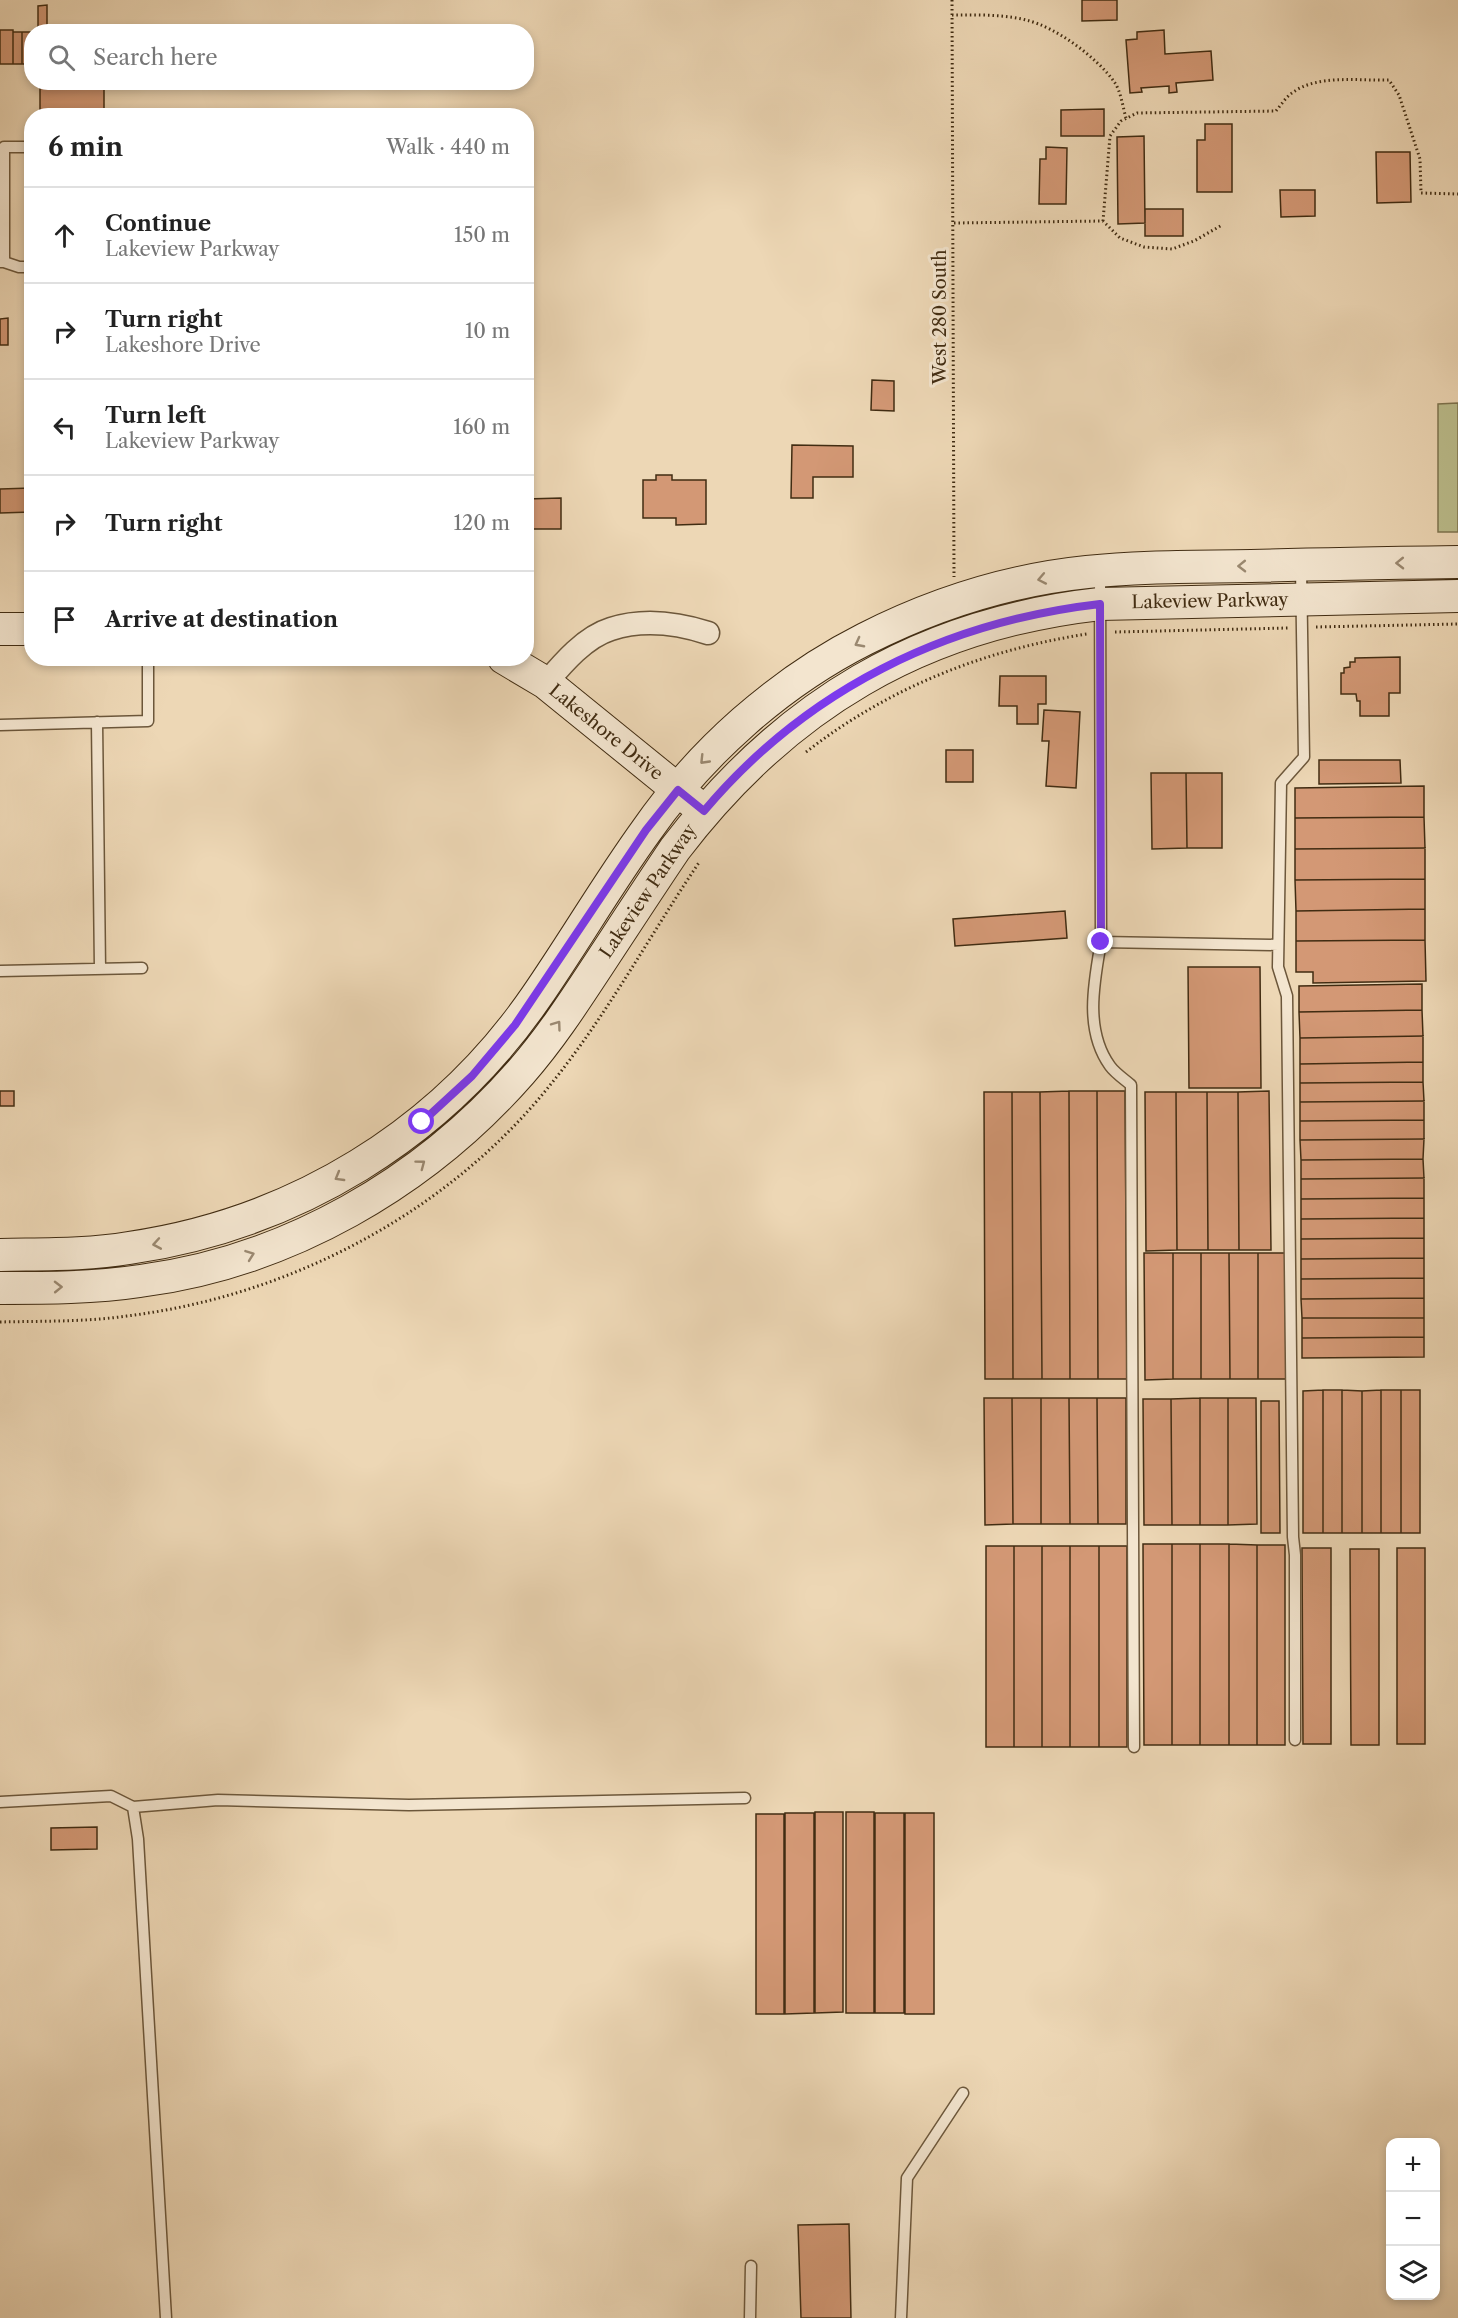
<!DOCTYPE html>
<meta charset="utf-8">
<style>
:root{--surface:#fff;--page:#f6f6f6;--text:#222;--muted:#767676;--line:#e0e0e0}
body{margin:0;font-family:"Libre Caslon Text",serif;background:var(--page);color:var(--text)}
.controls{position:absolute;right:18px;bottom:18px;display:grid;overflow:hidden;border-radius:12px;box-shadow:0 3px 9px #0003}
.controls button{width:54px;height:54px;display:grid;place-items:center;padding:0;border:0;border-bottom:2px solid var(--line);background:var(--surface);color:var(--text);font:30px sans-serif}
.stop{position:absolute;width:18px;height:18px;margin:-14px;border:4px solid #7c3aed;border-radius:50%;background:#fff}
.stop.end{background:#7c3aed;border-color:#fff;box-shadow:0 2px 6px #0008}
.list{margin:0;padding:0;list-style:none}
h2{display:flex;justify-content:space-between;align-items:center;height:78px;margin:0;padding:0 24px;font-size:26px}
h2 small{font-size:20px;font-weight:400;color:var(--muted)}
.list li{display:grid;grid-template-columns:39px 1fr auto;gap:18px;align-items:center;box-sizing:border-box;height:96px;padding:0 24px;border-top:2px solid var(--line)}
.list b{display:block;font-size:22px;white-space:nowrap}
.list p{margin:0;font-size:20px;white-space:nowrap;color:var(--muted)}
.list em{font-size:20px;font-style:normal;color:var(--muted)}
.icon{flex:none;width:33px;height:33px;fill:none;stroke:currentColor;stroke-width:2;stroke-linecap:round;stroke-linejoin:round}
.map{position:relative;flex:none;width:1458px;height:2318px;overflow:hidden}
.search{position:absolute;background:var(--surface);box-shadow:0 3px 9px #0003;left:24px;top:24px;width:510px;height:66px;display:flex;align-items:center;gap:15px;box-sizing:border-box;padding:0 21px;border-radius:24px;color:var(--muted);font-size:22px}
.panel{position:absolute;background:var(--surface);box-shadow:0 3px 9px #0003;left:24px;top:108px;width:510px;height:558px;border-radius:24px}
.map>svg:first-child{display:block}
.green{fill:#bbbd8c;stroke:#7e744f;stroke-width:1.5}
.building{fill:#d39875;stroke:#412c12;stroke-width:1.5}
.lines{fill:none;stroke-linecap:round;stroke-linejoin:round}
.lane-casing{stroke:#6c573b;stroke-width:13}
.street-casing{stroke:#6c573b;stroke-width:25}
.secondary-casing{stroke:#412c12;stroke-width:34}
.path{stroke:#412c12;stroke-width:3;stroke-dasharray:1.5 3;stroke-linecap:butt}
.lane{stroke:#f3e5cf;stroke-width:10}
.street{stroke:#f3e5cf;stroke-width:22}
.secondary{stroke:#f3e5cf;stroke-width:32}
.oneway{stroke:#9a8870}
.route{stroke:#7c3aed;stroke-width:8}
.labels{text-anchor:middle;stroke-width:6;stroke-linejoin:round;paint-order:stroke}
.street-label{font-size:18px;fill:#412c12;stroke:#f3e5cf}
</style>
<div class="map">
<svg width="1458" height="2318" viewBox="0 0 1458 2318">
<rect width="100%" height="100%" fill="#edd7b5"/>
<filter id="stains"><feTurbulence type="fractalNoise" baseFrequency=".00333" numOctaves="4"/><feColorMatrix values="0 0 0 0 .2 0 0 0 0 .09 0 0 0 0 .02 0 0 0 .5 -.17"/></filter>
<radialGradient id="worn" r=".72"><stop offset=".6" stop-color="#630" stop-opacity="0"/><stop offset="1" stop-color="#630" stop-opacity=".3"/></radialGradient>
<path class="green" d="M 1458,403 L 1458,532 L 1438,532 L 1438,404 Z"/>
<path class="building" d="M 1082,0 L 1117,0 L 1117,20 L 1082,21 Z
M 47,5 L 47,32 L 38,32 L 38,6 Z
M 0,30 L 13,30 L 13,64 L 0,64 Z
M 1164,30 L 1165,54 L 1211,51 L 1213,80 L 1176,83 L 1177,92 L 1169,93 L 1169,86 L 1141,88 L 1142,92 L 1130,93 L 1126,40 L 1137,39 L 1137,32 Z
M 13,32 L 22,32 L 22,64 L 13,64 Z
M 22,32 L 32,32 L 32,64 L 22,64 Z
M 40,83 L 104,83 L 104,116 L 40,116 Z
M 1104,109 L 1104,136 L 1061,136 L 1061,110 Z
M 1205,124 L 1232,124 L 1232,192 L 1197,192 L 1197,140 L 1205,140 Z
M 1144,136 L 1145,223 L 1118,224 L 1117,137 Z
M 1046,147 L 1067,148 L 1066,204 L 1039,204 L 1040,159 L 1046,159 Z
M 1376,152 L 1410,152 L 1411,202 L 1377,203 Z
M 29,159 L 32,159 L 32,257 L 30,257 Z
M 1280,190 L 1315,190 L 1315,216 L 1281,217 Z
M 1145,209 L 1183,209 L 1183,236 L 1145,236 Z
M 8,318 L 8,345 L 0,345 L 0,319 Z
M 872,380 L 894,381 L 894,411 L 871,410 Z
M 792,445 L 853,446 L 853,477 L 813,477 L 813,498 L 791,498 Z
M 656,475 L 672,475 L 672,480 L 706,480 L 706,524 L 676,525 L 676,518 L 643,518 L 643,480 L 656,480 Z
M 31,488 L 31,512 L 0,513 L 0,489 Z
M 561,498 L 561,529 L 526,529 L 526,499 Z
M 1400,657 L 1400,693 L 1389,693 L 1389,716 L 1360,716 L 1360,701 L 1357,701 L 1356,694 L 1341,694 L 1341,673 L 1344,673 L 1344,668 L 1350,667 L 1350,662 L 1355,662 L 1355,658 Z
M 1000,676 L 1046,676 L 1046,704 L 1038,704 L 1038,724 L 1017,724 L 1017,706 L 999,706 Z
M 1044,710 L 1080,712 L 1076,788 L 1046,786 L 1049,741 L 1042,741 Z
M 946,750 L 973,750 L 973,782 L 946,782 Z
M 1319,760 L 1400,760 L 1401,783 L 1319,784 Z
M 1151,773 L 1186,773 L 1187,848 L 1152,849 Z
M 1186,773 L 1222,773 L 1222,848 L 1187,848 Z
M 1424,786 L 1424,817 L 1295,818 L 1295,788 Z
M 1424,817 L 1425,848 L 1295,849 L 1295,818 Z
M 1425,848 L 1425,879 L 1295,880 L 1295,849 Z
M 1425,879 L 1425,909 L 1296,911 L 1295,880 Z
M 1425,909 L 1425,940 L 1296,941 L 1296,911 Z
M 1065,911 L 1067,938 L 955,946 L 953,919 Z
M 1425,940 L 1426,981 L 1313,983 L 1313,972 L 1296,972 L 1296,941 Z
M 1188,967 L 1260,967 L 1261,1088 L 1189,1088 Z
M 1422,984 L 1422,1010 L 1299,1012 L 1299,986 Z
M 1422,1010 L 1423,1036 L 1300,1038 L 1299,1012 Z
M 1423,1036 L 1423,1062 L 1300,1064 L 1300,1038 Z
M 1423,1062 L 1423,1082 L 1300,1083 L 1300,1064 Z
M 1423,1082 L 1424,1101 L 1300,1102 L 1300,1083 Z
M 0,1091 L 14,1091 L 14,1106 L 0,1106 Z
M 1069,1091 L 1070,1379 L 1042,1379 L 1040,1092 Z
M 1069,1091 L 1097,1091 L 1098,1379 L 1070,1379 Z
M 1097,1091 L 1125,1091 L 1127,1379 L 1098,1379 Z
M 1269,1091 L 1271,1250 L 1239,1250 L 1238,1092 Z
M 984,1092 L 1012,1092 L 1013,1379 L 985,1379 Z
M 1012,1092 L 1040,1092 L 1042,1379 L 1013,1379 Z
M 1145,1092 L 1176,1092 L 1177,1250 L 1146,1251 Z
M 1176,1092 L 1207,1092 L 1208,1250 L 1177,1250 Z
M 1207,1092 L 1238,1092 L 1239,1250 L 1208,1250 Z
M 1424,1101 L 1424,1120 L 1300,1121 L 1300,1102 Z
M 1424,1120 L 1424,1139 L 1300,1140 L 1300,1121 Z
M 1424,1139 L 1423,1159 L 1301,1160 L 1300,1140 Z
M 1423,1159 L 1424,1178 L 1301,1179 L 1301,1160 Z
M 1424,1178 L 1424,1198 L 1301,1199 L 1301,1179 Z
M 1424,1198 L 1424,1218 L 1301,1219 L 1301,1199 Z
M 1424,1218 L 1424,1238 L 1301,1239 L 1301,1219 Z
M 1424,1238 L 1424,1258 L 1301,1259 L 1301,1239 Z
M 1144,1253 L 1173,1253 L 1173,1379 L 1145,1380 Z
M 1173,1253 L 1201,1253 L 1201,1379 L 1173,1379 Z
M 1201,1253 L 1229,1253 L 1230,1379 L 1201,1379 Z
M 1229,1253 L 1258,1253 L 1258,1379 L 1230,1379 Z
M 1258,1253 L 1285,1253 L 1286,1379 L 1258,1379 Z
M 1424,1258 L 1424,1278 L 1301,1279 L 1301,1259 Z
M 1424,1278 L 1424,1298 L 1301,1299 L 1301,1279 Z
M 1424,1298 L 1424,1318 L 1302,1318 L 1301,1299 Z
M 1302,1318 L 1424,1318 L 1424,1337 L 1302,1338 Z
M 1424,1337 L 1424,1357 L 1302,1358 L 1302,1338 Z
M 1323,1390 L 1342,1390 L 1342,1533 L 1323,1533 Z
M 1323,1390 L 1323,1533 L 1303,1533 L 1303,1391 Z
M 1342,1390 L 1362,1391 L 1362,1533 L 1342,1533 Z
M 1381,1390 L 1401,1390 L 1401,1533 L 1381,1533 Z
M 1381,1390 L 1381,1533 L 1362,1533 L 1362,1391 Z
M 1401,1390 L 1420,1390 L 1420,1533 L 1401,1533 Z
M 984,1398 L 1012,1398 L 1013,1524 L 985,1525 Z
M 1012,1398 L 1041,1398 L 1041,1524 L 1013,1524 Z
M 1041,1398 L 1069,1398 L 1070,1524 L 1041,1524 Z
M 1069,1398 L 1097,1398 L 1098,1524 L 1070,1524 Z
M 1097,1398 L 1126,1398 L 1126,1524 L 1098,1524 Z
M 1200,1398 L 1200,1525 L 1172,1525 L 1171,1399 Z
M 1200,1398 L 1228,1398 L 1228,1525 L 1200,1525 Z
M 1228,1398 L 1256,1398 L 1257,1524 L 1228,1525 Z
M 1143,1399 L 1171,1399 L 1172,1525 L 1144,1525 Z
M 1261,1401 L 1279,1401 L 1280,1533 L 1261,1533 Z
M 1143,1544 L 1172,1544 L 1172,1745 L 1144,1745 Z
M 1172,1544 L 1200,1544 L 1200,1745 L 1172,1745 Z
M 1200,1544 L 1229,1544 L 1229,1745 L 1200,1745 Z
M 1229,1544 L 1257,1545 L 1257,1745 L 1229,1745 Z
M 1257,1545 L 1285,1545 L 1285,1745 L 1257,1745 Z
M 986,1546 L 1014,1546 L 1014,1747 L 986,1747 Z
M 1014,1546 L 1042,1546 L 1042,1747 L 1014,1747 Z
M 1042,1546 L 1070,1546 L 1070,1747 L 1042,1747 Z
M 1070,1546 L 1099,1546 L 1099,1747 L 1070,1747 Z
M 1099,1546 L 1127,1546 L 1127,1747 L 1099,1747 Z
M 1302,1548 L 1331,1548 L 1331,1744 L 1303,1744 Z
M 1397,1548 L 1425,1548 L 1425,1744 L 1397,1744 Z
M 1350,1549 L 1379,1549 L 1379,1745 L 1351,1745 Z
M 815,1812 L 843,1812 L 843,2012 L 815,2013 Z
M 846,1812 L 874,1812 L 874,2013 L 846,2013 Z
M 785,1813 L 814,1813 L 814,2013 L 785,2014 Z
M 875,1813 L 904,1813 L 904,2013 L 875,2013 Z
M 905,1813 L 934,1813 L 934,2014 L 905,2014 Z
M 756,1814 L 784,1814 L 784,2014 L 756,2014 Z
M 97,1827 L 97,1849 L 51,1850 L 51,1828 Z
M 849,2224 L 851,2318 L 801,2318 L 798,2225 Z"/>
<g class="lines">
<g class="lane-casing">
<path id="lane" d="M 0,262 L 4,262 L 4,147 L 32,147
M 4,262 L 19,267 L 32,267
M 1100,573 L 1101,942 C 1094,982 1084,1030 1110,1066 C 1115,1073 1124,1079 1131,1085 L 1134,1747
M 97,722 L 100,969
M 0,725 L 148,721 L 148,658
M 1101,942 L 1278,945
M 0,971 L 142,968
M 1295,1740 L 1295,1555 L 1293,1537 L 1287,996 L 1278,967 L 1281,783 L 1304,757 L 1301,568
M 0,1802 L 111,1796 L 133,1807 L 138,1839 L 166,2318
M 133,1807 L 218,1800 L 409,1805 L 745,1798
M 750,2318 L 751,2266
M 901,2318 L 907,2178 L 963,2093"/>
</g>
<g class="street-casing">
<path id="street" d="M 546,683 C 563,663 585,637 611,629 C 642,619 677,623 708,633"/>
</g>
<g class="secondary-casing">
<path id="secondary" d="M 0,629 L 32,629
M 504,658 L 546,683 L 694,803
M 0,1255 C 43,1254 87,1255 129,1248 C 294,1224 441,1135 536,997 C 574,942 607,885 646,831 C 701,752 778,683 865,639 C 934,604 1009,580 1087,572 C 1141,566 1196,567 1251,566 C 1320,564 1389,563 1458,562
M 0,1288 C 47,1288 94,1288 140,1281 C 287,1262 424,1183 521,1072 C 549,1040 572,1005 595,970 C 622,929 648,889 675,849 C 784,706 920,624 1100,604 L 1458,596"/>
</g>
<path class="path" d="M 952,0 L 954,577
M 952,15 C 976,15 1002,14 1026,20 C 1056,27 1098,58 1115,83 C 1121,92 1123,108 1126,118
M 1103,221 L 1110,136 L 1121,121 L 1137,113 L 1276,111 C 1281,105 1286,97 1292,93 C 1317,74 1359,81 1389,80 L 1399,95 L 1420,159 L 1421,193 L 1458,194
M 954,223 L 1103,221 L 1120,238 L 1144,247 L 1172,249 L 1194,241 L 1222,225
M 1316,627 L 1458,624
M 1115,632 L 1288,628
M 806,752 C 890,687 984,650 1087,634
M 0,1322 C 42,1321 85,1322 127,1316 C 290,1296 448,1213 551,1084 C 607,1015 650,935 700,861"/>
<use href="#lane" class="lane"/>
<use href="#street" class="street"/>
<use href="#secondary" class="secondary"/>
</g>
<defs><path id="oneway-chevron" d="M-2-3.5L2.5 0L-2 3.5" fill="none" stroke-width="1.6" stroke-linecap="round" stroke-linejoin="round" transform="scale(1.5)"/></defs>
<g class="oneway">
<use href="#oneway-chevron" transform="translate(1400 563) rotate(179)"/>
<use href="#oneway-chevron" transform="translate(1242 566) rotate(179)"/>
<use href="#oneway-chevron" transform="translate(1042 579) rotate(169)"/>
<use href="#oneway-chevron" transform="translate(859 643) rotate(152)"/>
<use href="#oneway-chevron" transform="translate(704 760) rotate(134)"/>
<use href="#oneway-chevron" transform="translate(557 1025) rotate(-54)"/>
<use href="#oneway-chevron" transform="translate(421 1164) rotate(-37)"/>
<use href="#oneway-chevron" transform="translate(339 1177) rotate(150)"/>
<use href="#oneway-chevron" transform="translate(157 1244) rotate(170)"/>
<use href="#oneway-chevron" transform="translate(250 1255) rotate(-20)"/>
<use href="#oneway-chevron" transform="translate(58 1287) rotate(-1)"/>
</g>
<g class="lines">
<path class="route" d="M 422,1122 L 472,1076 L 515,1025 L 646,830 L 678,790 L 704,811 C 806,690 944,622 1100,604 L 1101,942"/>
</g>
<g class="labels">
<g class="street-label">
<text transform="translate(940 317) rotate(-90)" y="6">West 280 South</text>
<text transform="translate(1210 601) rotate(-1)" y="6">Lakeview Parkway</text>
<text transform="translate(606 732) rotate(39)" y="6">Lakeshore Drive</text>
<text transform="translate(648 891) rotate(-56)" y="6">Lakeview Parkway</text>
</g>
</g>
<rect width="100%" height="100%" filter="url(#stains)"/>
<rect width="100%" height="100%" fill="url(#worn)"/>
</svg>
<div class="controls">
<button>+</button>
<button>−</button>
<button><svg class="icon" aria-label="layers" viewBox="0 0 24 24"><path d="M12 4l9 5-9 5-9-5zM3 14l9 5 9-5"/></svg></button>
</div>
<div class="stop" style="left:422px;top:1122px"></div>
<div class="stop end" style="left:1101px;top:942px"></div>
<div class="search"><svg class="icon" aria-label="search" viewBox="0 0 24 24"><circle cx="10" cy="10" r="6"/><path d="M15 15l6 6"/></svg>Search here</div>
<section class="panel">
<h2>6 min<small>Walk · 440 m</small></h2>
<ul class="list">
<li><svg class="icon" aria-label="ahead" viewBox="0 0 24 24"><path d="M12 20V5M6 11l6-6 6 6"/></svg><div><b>Continue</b><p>Lakeview Parkway</p></div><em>150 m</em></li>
<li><svg class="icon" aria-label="right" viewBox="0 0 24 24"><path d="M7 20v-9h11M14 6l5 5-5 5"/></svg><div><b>Turn right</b><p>Lakeshore Drive</p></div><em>10 m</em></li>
<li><svg class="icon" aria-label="left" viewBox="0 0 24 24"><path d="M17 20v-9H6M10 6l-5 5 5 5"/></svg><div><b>Turn left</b><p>Lakeview Parkway</p></div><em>160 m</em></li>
<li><svg class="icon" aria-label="right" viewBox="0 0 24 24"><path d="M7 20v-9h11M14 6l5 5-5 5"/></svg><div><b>Turn right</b></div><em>120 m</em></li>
<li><svg class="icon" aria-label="arrive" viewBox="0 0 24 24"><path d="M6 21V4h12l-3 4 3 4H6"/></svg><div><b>Arrive at destination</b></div></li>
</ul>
</section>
</div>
